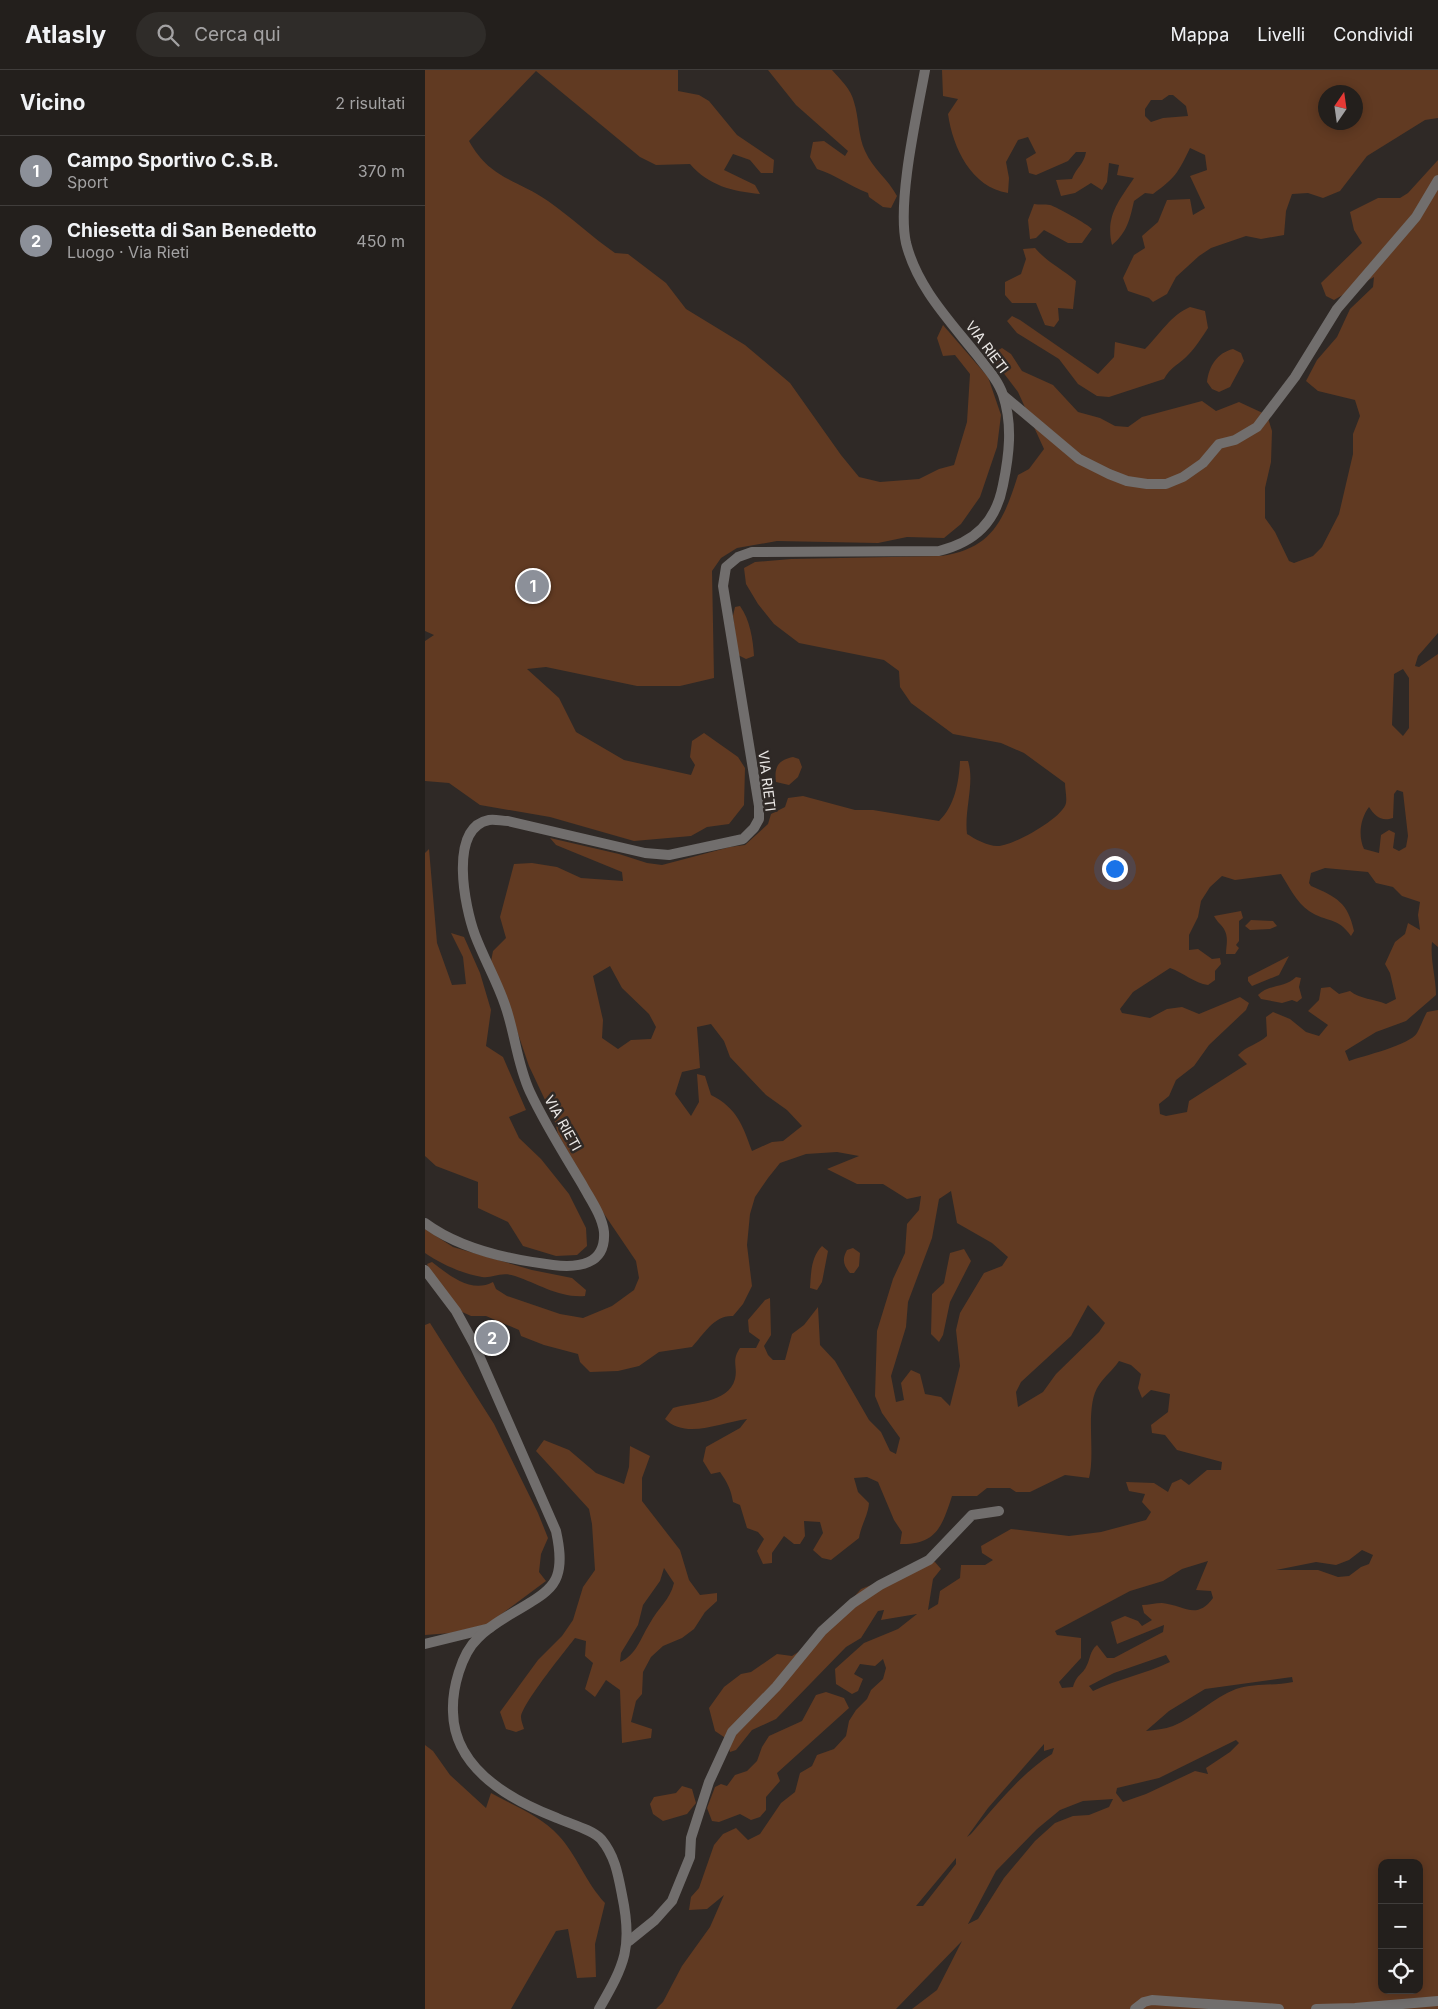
<!DOCTYPE html>
<html lang="it">
<meta charset="utf-8">
<style>
:root{--surface:#231f1c;--page:#2f2c29;--text:#f1f3f6;--muted:#a3a2a3;--line:#403d3b;--accent:#8c9099}
body{margin:0;font-family:Inter,sans-serif;background:var(--page);color:var(--text)}
.controls{position:absolute;right:15px;bottom:15px;display:grid;overflow:hidden;border-radius:10px;box-shadow:0 2px 12px #0003}
.controls button{width:45px;height:45px;display:grid;place-items:center;padding:0;border:0;border-bottom:1px solid var(--line);background:var(--surface);color:var(--text);font:25px sans-serif}
.compass{position:absolute;left:893px;top:15px;width:45px;height:45px;border-radius:50%;background:var(--surface);box-shadow:0 2px 12px #0003;rotate:13deg}
.you{position:absolute;left:689px;top:798px;width:18px;height:18px;margin:-12px;border:4px solid #fff;border-radius:50%;background:#1a73e8;box-shadow:0 0 0 8px #1a73e833}
.badge{display:grid;place-items:center;width:32px;height:32px;border-radius:50%;background:var(--accent);color:#fff;font-size:16px;font-weight:700}
.pin{position:absolute;translate:-50% -50%;border:2px solid #fff;box-shadow:0 1px 5px #0006}
.list{margin:0;padding:0;list-style:none}
h2{display:flex;justify-content:space-between;align-items:center;height:65px;margin:0;padding:0 20px;font-size:21px}
h2 small{font-size:16px;font-weight:400;color:var(--muted)}
.list li{display:grid;grid-template-columns:32px 1fr auto;gap:15px;align-items:center;box-sizing:border-box;height:70px;padding:0 20px;border-top:1px solid var(--line)}
.list b{display:block;font-size:19px;white-space:nowrap}
.list p{margin:0;font-size:16px;white-space:nowrap;color:var(--muted)}
.list em{font-size:16px;font-style:normal;color:var(--muted)}
.icon{flex:none;width:28px;height:28px;fill:none;stroke:currentColor;stroke-width:2;stroke-linecap:round;stroke-linejoin:round}
.map{position:relative;flex:none;width:1013px;height:1939px;overflow:hidden}
header{display:flex;align-items:center;gap:30px;box-sizing:border-box;height:70px;padding:0 25px;background:var(--surface);border-bottom:1px solid var(--line)}
header strong{font-size:24px}
nav{display:flex;gap:28px;margin-inline-start:auto;font-size:18px}
.search{width:350px;height:45px;background:var(--page);display:flex;align-items:center;gap:12px;box-sizing:border-box;padding:0 18px;border-radius:28px;color:var(--muted);font-size:19px}
main{display:flex}
aside{flex:1;background:var(--surface)}
.map>svg:first-child{display:block}
.green{fill:#613a22;fill-rule:evenodd}
.lines{fill:none;stroke-linecap:round;stroke-linejoin:round}
.minor{stroke:#716e6d;stroke-width:10}
.tertiary{stroke:#716e6d;stroke-width:10}
.labels{text-anchor:middle;stroke-width:5;stroke-linejoin:round;paint-order:stroke}
.street-label{font-size:14px;fill:#ebe8e6;stroke:#2f2926}
</style>
<header>
<strong>Atlasly</strong>
<div class="search"><svg class="icon" aria-label="search" viewBox="0 0 24 24"><circle cx="10" cy="10" r="6"/><path d="M15 15l6 6"/></svg>Cerca qui</div>
<nav><a>Mappa</a><a>Livelli</a><a>Condividi</a></nav>
</header>
<main>
<aside>
<h2>Vicino<small>2 risultati</small></h2>
<ul class="list">
<li><span class="badge">1</span><div><b>Campo Sportivo C.S.B.</b><p>Sport</p></div><em>370 m</em></li>
<li><span class="badge">2</span><div><b>Chiesetta di San Benedetto</b><p>Luogo · Via Rieti</p></div><em>450 m</em></li>
</ul>
</aside>
<div class="map">
<svg width="1013" height="1939" viewBox="0 0 1013 1939">
<rect width="100%" height="100%" fill="#2f2926"/>
<path class="green" d="M 0,0 L 253,0 L 253,21 L 274,25 L 284,31 L 312,65 L 349,90 L 348,103 L 336,103 L 325,90 L 308,84 L 299,100 L 330,115 L 335,124 C 307,121 284,116 265,94 L 231,95 L 215,87 L 111,1 L 44,71 C 65,109 91,109 123,131 C 146,147 167,167 190,183 L 203,184 L 241,213 L 261,239 L 320,275 L 365,313 L 416,385 L 434,407 L 455,412 L 494,409 L 514,399 L 529,395 L 542,352 L 545,304 L 530,285 L 518,286 L 512,268 L 518,255 L 563,307 L 576,345 L 572,377 L 555,427 L 536,454 L 519,468 L 482,467 L 453,473 L 352,471 L 312,478 L 296,488 L 287,501 L 289,608 L 255,616 L 212,616 L 121,597 L 102,599 L 134,628 L 151,662 L 199,690 L 266,705 L 270,695 L 265,687 L 267,671 L 279,663 L 313,687 L 320,698 L 319,735 L 304,754 L 282,757 L 266,766 L 209,771 L 125,747 L 55,735 L 24,713 L 0,711 L 0,571 L 9,565 L 0,561 Z
M 343,0 L 407,0 C 415,9 426,19 429,32 C 434,48 433,66 440,81 C 448,99 463,109 472,126 L 466,138 L 458,137 L 444,127 L 443,123 C 425,116 411,105 392,99 L 385,87 L 388,72 L 399,71 L 420,86 L 423,81 L 371,35 Z
M 517,0 L 1013,0 L 1013,48 L 1000,50 L 942,86 L 915,121 L 898,128 L 883,123 L 867,124 L 861,141 L 859,165 L 836,169 L 821,166 L 786,178 L 774,186 L 751,207 L 742,224 L 728,232 L 724,228 L 703,221 L 698,208 L 709,185 L 720,178 L 717,166 L 733,152 L 742,130 L 765,129 L 768,145 L 780,138 L 765,106 L 782,100 L 780,85 L 765,78 C 753,103 750,108 728,124 L 720,123 L 709,131 C 705,149 702,163 687,175 C 680,146 694,131 709,108 L 692,105 L 694,95 L 684,93 L 682,112 L 677,120 L 666,113 L 650,123 L 636,126 L 631,110 L 647,109 C 651,98 659,94 661,82 L 651,82 L 643,91 L 611,105 L 604,103 L 601,89 L 611,83 L 603,67 L 593,70 L 581,92 L 584,108 L 583,123 C 546,117 528,78 523,44 L 533,29 L 518,26 ZM 901,22 L 931,22 L 931,52 L 901,52 ZM 744,25 L 748,25 L 761,36 L 763,46 L 738,48 L 726,52 L 720,46 L 720,39 L 726,30 L 737,30 Z
M 1013,90 L 1013,563 L 993,586 L 990,596 L 994,597 L 1013,584 L 1013,877 L 1007,872 C 1005,890 1011,907 1011,925 L 981,951 L 951,962 L 920,981 L 924,991 C 938,986 985,975 992,963 C 996,956 998,949 1002,942 L 1013,940 L 1013,1939 L 487,1939 L 512,1920 L 537,1871 L 471,1939 L 231,1939 L 238,1932 L 257,1896 L 285,1857 L 299,1825 L 282,1839 L 264,1840 L 266,1827 L 274,1818 L 289,1775 L 298,1764 L 311,1758 L 323,1770 L 335,1764 L 356,1733 L 370,1722 L 375,1703 L 387,1696 L 392,1685 L 409,1679 L 421,1666 L 424,1651 L 431,1640 L 442,1629 L 446,1620 L 458,1609 L 461,1598 L 458,1589 L 450,1596 L 435,1594 L 429,1604 L 438,1609 L 433,1621 L 427,1624 L 411,1614 L 410,1599 L 439,1573 L 473,1559 L 492,1544 L 456,1550 L 459,1540 L 453,1541 L 436,1568 L 421,1577 L 351,1649 L 327,1660 L 311,1680 L 305,1682 L 302,1669 L 290,1661 L 284,1638 L 299,1617 L 316,1604 L 326,1602 L 352,1584 L 367,1586 L 389,1572 L 436,1519 L 485,1500 L 494,1493 L 510,1492 L 516,1499 L 508,1509 L 503,1540 L 513,1534 L 515,1521 L 535,1508 L 536,1495 L 560,1495 L 568,1490 L 557,1483 L 556,1476 L 586,1459 L 644,1466 L 676,1462 L 721,1450 L 726,1442 L 717,1432 L 720,1424 L 704,1421 L 701,1412 L 729,1413 L 743,1422 L 747,1413 L 756,1409 L 764,1415 L 782,1400 L 796,1400 L 797,1392 L 752,1380 L 740,1365 L 727,1363 L 726,1355 L 743,1342 L 745,1324 L 726,1320 L 717,1328 L 713,1318 L 716,1304 L 706,1295 L 694,1291 C 688,1300 680,1306 674,1315 C 659,1336 671,1382 664,1408 L 640,1405 L 605,1422 L 591,1422 L 585,1418 L 562,1418 L 552,1426 L 527,1426 C 517,1457 511,1475 475,1474 L 477,1462 L 469,1450 L 453,1412 L 442,1407 L 429,1408 L 433,1422 L 444,1433 C 443,1446 436,1455 434,1468 L 406,1490 L 397,1488 L 388,1480 L 398,1463 L 395,1452 L 379,1451 L 380,1466 L 375,1474 L 369,1474 L 359,1466 L 347,1483 L 347,1493 L 338,1494 L 332,1481 L 339,1469 L 333,1462 L 322,1458 L 315,1435 L 308,1432 C 306,1419 302,1412 295,1402 L 286,1404 L 278,1391 L 281,1377 L 315,1358 L 322,1349 C 297,1352 261,1370 240,1349 L 248,1338 C 267,1332 303,1334 310,1309 C 313,1296 306,1291 315,1278 L 331,1278 L 335,1270 L 324,1262 L 323,1250 L 340,1230 L 345,1228 L 346,1265 L 339,1276 L 343,1285 L 348,1290 L 360,1290 L 367,1264 L 379,1255 L 393,1237 L 395,1275 L 410,1291 L 444,1350 L 456,1362 L 465,1381 L 471,1384 L 475,1368 L 457,1343 L 450,1326 L 452,1261 L 468,1209 L 480,1183 L 482,1154 L 494,1140 L 496,1126 L 482,1129 L 458,1114 L 432,1114 L 402,1099 L 434,1086 L 412,1082 L 381,1084 L 355,1093 L 343,1108 L 330,1127 L 325,1144 L 322,1175 L 327,1216 L 318,1234 L 308,1246 C 289,1245 279,1264 267,1277 L 234,1282 L 214,1296 L 193,1301 L 165,1302 L 155,1292 L 153,1284 L 119,1275 L 96,1266 L 94,1260 L 61,1246 L 46,1246 L 35,1241 L 8,1206 L 2,1194 L 7,1192 C 24,1205 46,1224 68,1212 L 71,1219 L 82,1226 L 135,1244 L 158,1248 L 187,1236 L 209,1220 L 214,1208 L 211,1191 L 173,1135 L 133,1064 L 129,1049 L 104,996 L 89,952 L 65,897 L 68,881 L 81,868 L 75,847 L 89,794 L 107,793 L 132,797 L 156,808 L 198,811 L 197,802 L 131,775 L 125,768 L 194,784 L 222,793 L 237,795 L 305,777 L 320,775 L 343,754 L 346,744 L 360,737 L 363,728 L 378,726 L 430,740 L 448,740 L 514,751 C 530,736 534,711 535,691 L 543,691 C 550,713 539,740 542,764 C 550,769 564,777 574,776 C 589,775 638,748 641,733 C 642,727 640,719 640,713 L 599,683 L 576,673 L 528,664 L 486,633 L 475,617 L 474,601 L 459,590 L 374,573 L 349,554 L 333,534 L 321,514 L 319,498 L 330,492 L 366,489 L 516,486 C 567,479 579,450 593,405 L 604,399 L 619,379 L 593,322 L 565,285 L 577,278 L 586,284 L 597,301 L 628,315 L 653,342 L 675,348 L 690,356 L 703,357 L 717,347 L 777,331 L 791,341 L 814,332 L 842,345 L 847,361 L 846,392 L 840,418 L 840,448 L 850,462 L 864,491 L 869,493 L 888,486 L 897,477 L 914,444 L 928,384 L 928,364 L 935,346 L 930,330 L 893,321 L 881,311 L 892,290 L 912,267 L 925,239 L 948,217 L 949,207 L 909,230 L 901,226 L 896,213 L 937,173 L 929,160 L 925,142 L 953,128 L 975,128 L 983,123 ZM 978,599 L 984,608 L 984,658 L 978,666 L 967,655 L 969,604 ZM 972,720 L 978,722 L 983,766 L 981,777 L 974,781 L 968,778 L 970,763 L 964,760 L 956,765 L 954,783 L 939,779 C 933,766 935,749 944,737 C 950,746 956,752 968,748 L 969,724 ZM 900,798 L 943,802 L 951,813 L 968,817 L 977,826 L 995,832 L 993,845 L 995,860 L 983,853 L 980,864 L 970,872 L 960,894 L 965,903 L 971,929 L 961,934 C 949,929 935,929 925,921 L 914,924 L 905,917 L 896,918 L 894,930 L 883,941 L 903,955 L 894,966 L 881,962 L 865,949 L 848,942 L 841,947 L 842,966 C 832,975 823,975 813,985 L 822,994 L 764,1031 L 762,1042 L 741,1046 L 735,1044 L 734,1034 L 744,1026 L 751,1010 L 769,996 L 784,975 L 821,940 L 824,933 L 815,927 L 774,944 L 757,937 L 742,939 L 725,948 L 697,943 L 695,939 L 708,922 L 745,898 C 759,903 769,913 783,915 L 790,910 L 790,901 L 796,894 L 795,888 L 787,889 L 773,879 L 764,880 L 764,865 L 773,847 L 776,831 L 785,817 L 797,806 L 810,810 L 856,804 C 863,815 872,833 884,841 C 902,853 912,846 926,866 L 929,861 C 923,833 912,827 886,816 L 884,813 L 886,803 ZM 185,896 L 197,918 L 224,944 L 231,957 L 226,969 L 206,970 L 193,979 L 177,968 L 178,950 L 168,906 ZM 286,954 L 299,971 L 305,987 L 341,1025 L 362,1040 L 377,1056 L 358,1071 L 347,1072 L 327,1081 C 318,1056 312,1038 286,1025 L 280,1006 L 272,1004 L 274,1032 L 266,1046 L 250,1024 L 257,1002 L 275,998 L 272,957 ZM 526,1121 L 532,1153 L 567,1173 L 583,1187 L 577,1196 L 559,1203 L 535,1243 L 531,1260 L 535,1296 L 525,1336 L 516,1327 L 500,1324 L 495,1304 L 486,1300 L 476,1313 L 479,1330 L 471,1332 L 466,1306 L 481,1257 L 483,1232 L 507,1168 L 514,1129 ZM 663,1235 L 680,1253 L 674,1262 L 631,1304 L 618,1322 L 593,1337 L 591,1322 L 596,1312 L 646,1266 ZM 937,1480 L 948,1485 L 944,1494 L 936,1497 L 924,1506 L 913,1507 L 893,1500 L 851,1500 L 891,1492 L 911,1495 L 924,1490 ZM 783,1491 L 771,1520 L 786,1521 L 788,1528 C 771,1551 759,1535 737,1533 C 731,1533 723,1535 717,1535 L 719,1543 L 727,1550 L 717,1556 L 713,1551 L 700,1546 L 686,1552 L 692,1574 L 739,1555 L 738,1562 L 689,1588 L 682,1588 L 672,1575 C 664,1582 666,1588 661,1597 C 657,1605 652,1604 648,1617 L 637,1618 L 634,1612 L 656,1588 L 656,1568 L 632,1565 L 630,1561 L 705,1521 L 738,1511 L 757,1499 ZM 741,1585 L 745,1592 C 720,1604 693,1609 668,1621 L 664,1616 L 689,1603 ZM 867,1607 L 868,1612 C 849,1616 829,1613 811,1619 C 788,1628 770,1647 748,1656 C 740,1659 730,1660 721,1661 L 744,1641 L 780,1619 ZM 811,1670 L 814,1673 L 805,1682 L 781,1698 L 783,1704 L 770,1701 L 721,1724 L 698,1732 L 691,1723 L 692,1718 L 734,1708 ZM 619,1674 L 619,1681 L 629,1678 L 627,1684 C 596,1703 570,1737 546,1764 L 542,1767 L 563,1738 ZM 688,1729 L 684,1737 L 664,1745 L 648,1746 L 630,1753 L 610,1771 L 579,1808 L 553,1849 L 543,1854 L 571,1801 L 612,1759 L 635,1740 L 658,1731 ZM 531,1788 L 531,1794 L 498,1836 L 491,1836 ZM 957,1793 L 994,1793 L 994,1920 L 957,1920 Z
M 609,134 C 614,135 620,134 625,135 C 632,137 662,154 667,159 L 657,173 L 643,173 L 619,160 L 611,168 L 605,169 L 603,150 Z
M 610,178 C 623,193 636,198 651,211 L 648,239 L 633,238 L 634,250 L 629,257 L 620,255 L 611,233 L 587,233 L 580,225 L 580,212 L 596,204 L 601,189 L 598,179 Z
M 765,237 L 780,241 L 783,258 C 777,267 771,277 764,284 C 755,294 745,297 739,309 L 684,327 L 672,326 L 653,314 L 634,289 L 592,263 L 582,251 L 587,246 L 595,250 L 673,304 L 689,287 L 690,272 L 720,279 C 735,264 746,245 765,237 Z
M 808,279 L 816,283 L 819,291 L 805,317 L 794,322 L 787,319 L 782,312 C 784,296 792,283 808,279 Z
M 315,536 C 325,550 328,569 329,586 L 321,589 L 313,585 L 308,546 L 310,537 Z
M 368,687 L 374,689 L 377,697 L 373,707 L 364,715 L 351,712 C 349,697 353,690 368,687 Z
M 4,779 L 12,873 L 27,915 L 41,914 L 38,887 L 26,863 L 39,867 L 55,903 L 66,940 L 61,976 L 78,987 L 101,1040 L 84,1047 L 94,1068 L 116,1089 L 144,1124 L 161,1158 L 162,1176 L 152,1185 L 131,1186 L 98,1176 L 83,1152 L 53,1138 L 53,1112 L 11,1096 L 0,1086 L 0,783 Z
M 816,841 L 818,848 L 814,851 L 814,871 L 811,875 L 814,878 L 810,884 L 801,884 C 801,875 804,868 799,859 C 796,854 792,852 789,846 Z
M 826,850 L 848,851 L 852,856 L 845,859 L 825,860 L 820,856 Z
M 864,886 L 854,905 L 827,916 L 823,911 L 823,907 Z
M 871,907 L 876,908 L 874,917 L 877,928 L 872,932 L 867,930 L 857,933 L 836,929 L 833,925 C 844,914 860,918 871,907 Z
M 0,1159 L 28,1177 L 107,1200 L 147,1208 L 161,1220 L 160,1226 C 134,1228 114,1214 90,1206 C 75,1201 67,1209 57,1207 C 38,1204 16,1194 0,1183 Z
M 397,1176 L 403,1181 L 397,1212 L 392,1220 L 385,1218 C 386,1203 386,1187 397,1176 Z
M 428,1178 L 435,1183 L 434,1196 L 429,1203 L 425,1203 C 418,1195 417,1189 422,1180 Z
M 539,1179 L 546,1191 L 525,1232 L 518,1265 L 514,1272 L 506,1264 L 507,1224 L 519,1213 L 525,1183 Z
M 5,1253 L 69,1354 L 113,1443 L 123,1468 L 116,1484 L 114,1502 L 121,1511 L 63,1554 L 26,1563 L 0,1565 L 0,1255 Z
M 119,1370 L 144,1380 L 171,1403 L 199,1414 L 204,1397 L 205,1376 L 225,1386 L 217,1408 L 217,1431 L 255,1480 L 264,1510 L 275,1525 L 292,1523 L 292,1531 L 280,1542 L 269,1559 L 257,1568 L 238,1576 L 226,1587 L 218,1602 L 217,1624 L 211,1631 L 206,1652 L 227,1659 L 226,1668 L 197,1673 L 195,1620 L 181,1610 L 170,1627 L 160,1619 L 168,1593 L 160,1586 L 161,1571 L 150,1568 C 140,1581 97,1634 96,1647 C 96,1651 98,1655 99,1659 L 91,1662 L 81,1659 L 75,1642 L 113,1590 L 137,1566 L 148,1550 L 158,1517 L 170,1500 L 167,1454 L 164,1439 L 111,1381 ZM 239,1498 L 249,1513 C 245,1530 233,1538 225,1553 C 216,1567 211,1586 195,1592 L 196,1583 L 213,1555 L 218,1535 L 235,1511 Z
M 401,1622 L 419,1628 L 424,1638 L 352,1703 L 355,1711 L 341,1727 L 341,1740 L 335,1747 L 326,1750 L 315,1744 L 294,1752 L 287,1751 L 282,1738 L 290,1717 L 296,1714 L 302,1716 L 310,1705 L 322,1701 L 332,1691 L 337,1677 L 344,1666 L 377,1651 L 391,1625 Z
M 0,1675 L 8,1681 L 25,1705 L 61,1738 L 66,1723 C 89,1736 116,1746 134,1766 C 151,1784 161,1813 180,1833 L 170,1874 L 171,1907 L 152,1908 L 143,1859 L 131,1861 L 86,1939 L 0,1939 Z
M 257,1716 L 267,1719 L 271,1733 L 262,1744 L 238,1751 L 228,1744 L 225,1734 L 229,1727 L 251,1723 Z"/>
<g class="lines">
<path class="minor" d="M 579,326 L 654,389 L 684,404 L 702,411 L 722,414 L 741,414 L 758,407 L 778,393 L 794,374 L 810,370 L 832,357 L 870,307 L 912,239 L 991,147 L 1013,110
M 0,1574 L 65,1558
M 204,1871 L 230,1850 L 247,1831 L 265,1787 L 266,1768 L 284,1712 L 307,1662 L 351,1617 L 397,1561 L 428,1533 L 455,1515 L 504,1490 L 547,1445 L 574,1441
M 710,1939 L 719,1932 L 727,1930 L 854,1939
M 891,1939 L 930,1938 L 1013,1931"/>
<path class="tertiary" d="M 0,1153 C 35,1179 86,1190 128,1195 C 153,1198 181,1195 179,1162 C 177,1145 165,1129 157,1114 C 139,1084 120,1054 105,1022 C 92,994 90,963 80,935 C 72,911 59,889 50,865 C 40,838 23,758 64,750 C 70,749 77,751 83,751 L 220,783 L 244,785 L 318,769 L 329,758 L 334,749 L 334,736 L 298,516 L 301,497 L 313,487 L 327,482 L 514,481 C 550,472 571,452 578,415 C 584,386 588,355 578,325 C 573,310 561,297 551,284 C 524,250 492,217 481,173 C 472,131 492,44 500,0
M 0,1200 L 31,1241 L 49,1274 L 131,1461 C 134,1475 137,1492 132,1506 C 128,1518 116,1526 106,1532 C 89,1543 67,1553 53,1568 C 36,1584 27,1619 28,1642 C 29,1699 85,1730 132,1748 C 145,1754 166,1759 176,1769 C 190,1786 193,1804 197,1825 C 208,1877 200,1894 174,1939"/>
</g>
<g class="labels">
<g class="street-label">
<text transform="translate(562 277) rotate(53)" y="5">VIA RIETI</text>
<text transform="translate(342 711) rotate(83)" y="5">VIA RIETI</text>
<text transform="translate(138 1053) rotate(61)" y="5">VIA RIETI</text>
</g>
</g>
</svg>
<div class="controls">
<button>+</button>
<button>−</button>
<button><svg class="icon" aria-label="locate" viewBox="0 0 24 24"><circle cx="12" cy="12" r="6"/><path d="M12 2v4M12 18v4M2 12h4M18 12h4"/></svg></button>
</div>
<svg class="compass" viewBox="-18 -18 36 36"><path d="M0-13l5 13h-10z" fill="#e53935"/><path d="M0 13l5-13h-10z" fill="#a3a2a3"/></svg>
<div class="you"></div>
<div class="pin badge" style="left:108px;top:516px">1</div>
<div class="pin badge" style="left:67px;top:1268px">2</div>
</div>
</main>
